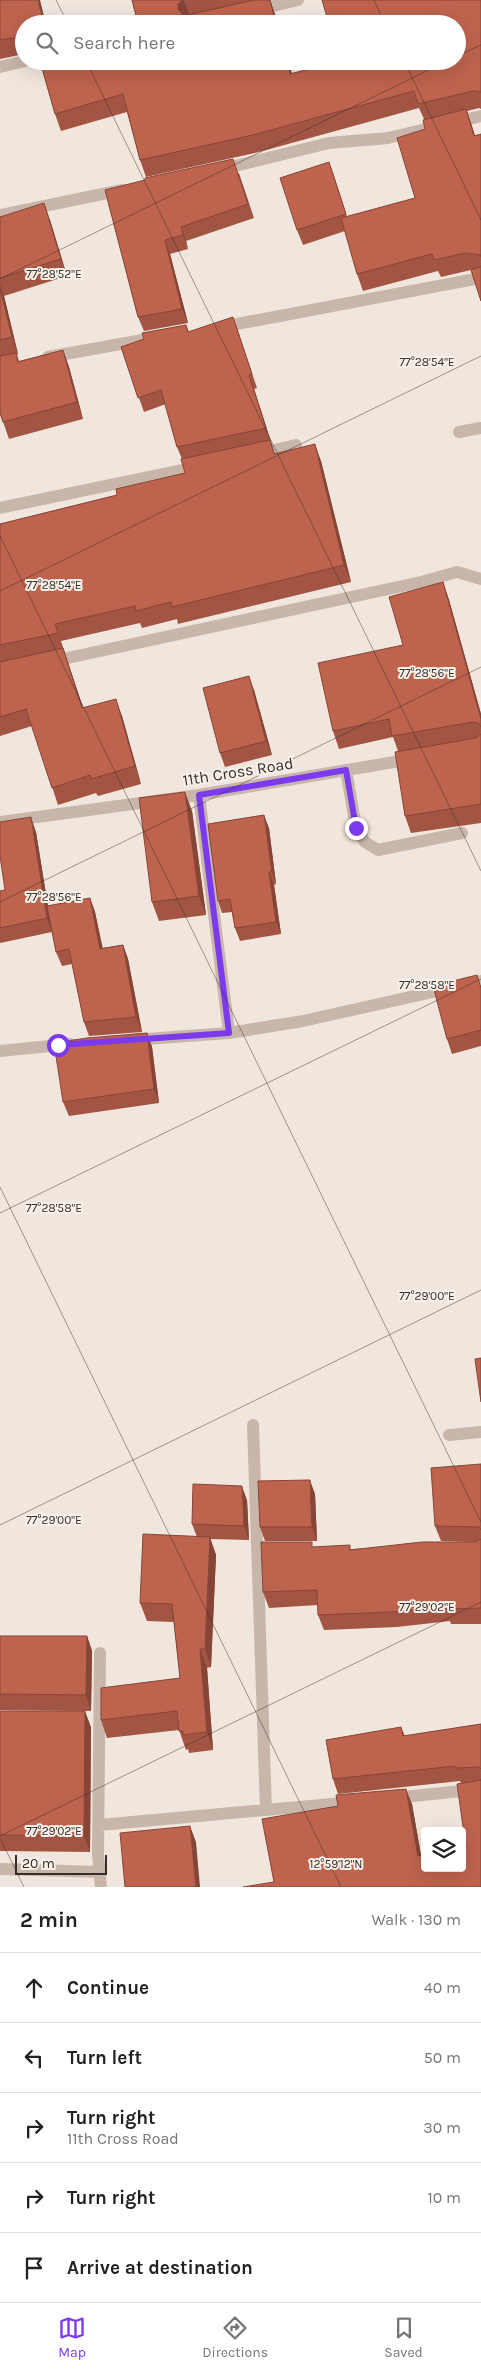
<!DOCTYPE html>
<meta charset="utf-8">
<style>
:root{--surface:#fff;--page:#f2f2f2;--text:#222;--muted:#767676;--line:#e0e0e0;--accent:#7c3aed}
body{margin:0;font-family:Karla,sans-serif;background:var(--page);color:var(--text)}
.controls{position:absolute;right:15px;bottom:15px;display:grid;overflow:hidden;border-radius:5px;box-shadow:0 5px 20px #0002}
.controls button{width:45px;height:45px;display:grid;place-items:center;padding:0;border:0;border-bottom:1px solid var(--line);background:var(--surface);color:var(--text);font:25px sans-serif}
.scale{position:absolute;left:15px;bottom:12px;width:92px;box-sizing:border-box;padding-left:5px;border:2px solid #362c29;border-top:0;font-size:14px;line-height:18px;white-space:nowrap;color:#362c29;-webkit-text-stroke:4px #f8f1e9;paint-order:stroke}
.stop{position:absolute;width:15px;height:15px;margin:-11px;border:4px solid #7c3aed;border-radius:50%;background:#fff}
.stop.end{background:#7c3aed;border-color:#fff;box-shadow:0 1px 5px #0008}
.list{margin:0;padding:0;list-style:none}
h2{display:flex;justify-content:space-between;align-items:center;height:65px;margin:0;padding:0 20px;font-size:21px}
h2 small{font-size:16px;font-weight:400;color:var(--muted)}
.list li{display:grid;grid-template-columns:32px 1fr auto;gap:15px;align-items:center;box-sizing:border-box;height:70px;padding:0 20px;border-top:1px solid var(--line)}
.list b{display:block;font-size:19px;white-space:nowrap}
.list p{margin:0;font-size:16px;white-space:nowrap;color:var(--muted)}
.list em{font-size:16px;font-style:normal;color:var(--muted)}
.icon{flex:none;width:28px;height:28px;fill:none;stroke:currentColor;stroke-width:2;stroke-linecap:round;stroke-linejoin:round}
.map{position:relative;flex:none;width:481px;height:1887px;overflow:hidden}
.search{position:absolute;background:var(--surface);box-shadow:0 5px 20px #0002;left:15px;right:15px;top:15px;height:55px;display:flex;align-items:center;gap:12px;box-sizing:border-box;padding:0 18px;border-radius:28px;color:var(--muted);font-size:19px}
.sheet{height:415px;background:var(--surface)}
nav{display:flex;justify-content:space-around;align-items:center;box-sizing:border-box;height:70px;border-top:1px solid var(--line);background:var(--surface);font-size:14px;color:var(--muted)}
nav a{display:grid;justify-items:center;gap:2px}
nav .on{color:var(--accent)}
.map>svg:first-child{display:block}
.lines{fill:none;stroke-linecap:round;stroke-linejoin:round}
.minor{stroke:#c8b6aa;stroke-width:12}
.wall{fill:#a35543}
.shaded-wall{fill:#854537}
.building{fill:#be634e;stroke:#854537}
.route{stroke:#7c3aed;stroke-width:6}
.ticks{fill:none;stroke:#362c29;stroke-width:1;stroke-opacity:0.45}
.labels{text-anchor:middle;stroke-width:4;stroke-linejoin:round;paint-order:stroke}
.street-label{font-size:16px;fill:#362c29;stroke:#f8f1e9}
.ticks-label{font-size:12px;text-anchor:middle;fill:#362c29;stroke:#f8f1e9;stroke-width:4;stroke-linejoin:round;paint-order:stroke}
</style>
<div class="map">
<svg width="481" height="1887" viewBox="0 0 481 1887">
<rect width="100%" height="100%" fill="#f1e6dd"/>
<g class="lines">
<path class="minor" d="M 256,10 L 298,0
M 0,67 L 25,61
M 219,170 L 329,143 L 388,138 L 481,116
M 0,215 L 122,190
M 221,327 L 481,278
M 48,357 L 154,338
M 459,432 L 481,428
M 257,454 L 296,445
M 0,508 L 201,466
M 49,662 L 421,582 L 457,572 L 481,579
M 346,770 L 356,828 L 365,842 L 378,850 L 462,833
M 199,795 L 229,1033
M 0,822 L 199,795 L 412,759
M 132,1040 L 229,1033 L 303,1021 L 481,981
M 0,1051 L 70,1044
M 253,1425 L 266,1810
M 449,1435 L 481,1432
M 100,1653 L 98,1854 L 101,1887
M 394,1798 L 481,1789
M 99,1825 L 354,1802
M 0,1869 L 99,1872"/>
</g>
<path class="wall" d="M 0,0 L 24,24 L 24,54 L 0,59 Z
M 132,0 L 270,0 L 278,24 L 138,24 Z
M 481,0 L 481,109 L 479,108 L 467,111 L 475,136 L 481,134 L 481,301 L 471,270 L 441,277 L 438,271 L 363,291 L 357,274 L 345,231 L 303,245 L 297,230 L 329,162 L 347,217 L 415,198 L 425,129 L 424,119 L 419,108 L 259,152 L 146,177 L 140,160 L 127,112 L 61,131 L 55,114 L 40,61 L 288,61 L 292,74 L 339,61 Z
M 239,173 L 254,218 L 186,241 L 188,249 L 170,254 L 188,323 L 144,331 L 138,317 L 105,190 Z
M 0,217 L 50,220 L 67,276 L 4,296 L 18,354 L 17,355 L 19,361 L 63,350 L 69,367 L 83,419 L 9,439 L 0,413 Z
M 186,325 L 189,332 L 238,331 L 257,388 L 254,389 L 275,454 L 321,461 L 351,582 L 178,624 L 177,619 L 142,628 L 140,623 L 61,641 L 83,708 L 122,716 L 141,784 L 98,796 L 96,793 L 58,805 L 32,726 L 0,736 L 0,524 L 117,495 L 185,473 L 182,459 L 177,447 L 166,404 L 144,412 L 121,347 Z
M 443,582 L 449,600 L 481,714 L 481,823 L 411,833 L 405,816 L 398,751 L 393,737 L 339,749 L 333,731 L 403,645 Z
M 254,690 L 272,755 L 225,767 L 220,753 Z
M 192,811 L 206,915 L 159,921 L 152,902 Z
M 269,828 L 276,884 L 274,885 L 281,934 L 240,941 L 235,928 L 232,912 L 222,913 L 218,901 Z
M 36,832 L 48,906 L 90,898 L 95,912 L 102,948 L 123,945 L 128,959 L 142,1032 L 89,1036 L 84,1022 L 72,964 L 62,966 L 56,952 L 50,919 L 52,932 L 0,943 L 0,891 L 5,890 Z
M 481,985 L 481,1046 L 452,1054 L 447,1039 Z
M 147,1033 L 152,1047 L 159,1103 L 69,1116 L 63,1102 Z
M 481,1464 L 481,1624 L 451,1624 L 450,1621 L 397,1627 L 324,1630 L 318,1615 L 318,1605 L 269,1608 L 263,1592 L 314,1547 L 352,1549 L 476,1542 L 441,1541 L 435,1526 Z
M 315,1494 L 317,1541 L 265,1541 L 260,1527 Z
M 247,1500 L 249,1540 L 210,1539 L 216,1555 L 211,1667 L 207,1668 L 213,1750 L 189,1753 L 188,1749 L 186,1750 L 179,1730 L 107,1738 L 101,1720 L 180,1678 L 174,1622 L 147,1621 L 140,1603 L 197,1537 L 192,1524 Z
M 0,1636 L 87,1636 L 92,1651 L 91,1711 L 0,1710 Z
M 0,1711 L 91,1727 L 90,1852 L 0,1851 Z
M 481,1724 L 481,1887 L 274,1882 L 412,1804 L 421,1856 L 466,1848 L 464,1783 L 461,1783 L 460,1781 L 338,1794 L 333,1779 L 401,1727 L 405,1736 Z"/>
<path class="shaded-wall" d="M 38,0 L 40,0 L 46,24 L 44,24 Z
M 183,0 L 184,0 L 190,16 L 184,21 L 178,9 L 178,4 Z
M 270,0 L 275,14 L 278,24 L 276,24 Z
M 287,61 L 288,61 L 297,91 L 290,74 Z
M 466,109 L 472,126 L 480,153 L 474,136 Z
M 329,162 L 334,176 L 351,229 L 346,214 Z
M 44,203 L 50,220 L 67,276 L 61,259 Z
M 181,227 L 186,241 L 188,249 L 183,235 Z
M 165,240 L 170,254 L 188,323 L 182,309 Z
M 0,285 L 4,296 L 18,354 L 12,337 L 0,288 Z
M 63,350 L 69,367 L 83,419 L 77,402 Z
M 249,375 L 254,389 L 271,442 L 266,428 Z
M 315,444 L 321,461 L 351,582 L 344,565 Z
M 443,582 L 449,600 L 481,714 L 481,719 Z
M 63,648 L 69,666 L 89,725 L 82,708 Z
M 249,676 L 254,690 L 272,755 L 266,741 Z
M 116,699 L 122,716 L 141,784 L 135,766 Z
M 185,792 L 192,811 L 206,915 L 199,896 Z
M 264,815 L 269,828 L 276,884 L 272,872 Z
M 31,817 L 36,832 L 52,932 L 47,918 Z
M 269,872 L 274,885 L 281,934 L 276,922 Z
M 90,898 L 95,912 L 106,963 L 100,949 Z
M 123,945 L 128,959 L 142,1032 L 136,1017 Z
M 147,1033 L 152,1047 L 159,1103 L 154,1089 Z
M 310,1480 L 315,1494 L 317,1541 L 312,1527 Z
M 242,1486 L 247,1500 L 249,1540 L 244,1526 Z
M 210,1537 L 216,1555 L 211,1667 L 205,1649 Z
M 87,1636 L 92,1651 L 91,1711 L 86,1695 Z
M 200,1649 L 207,1668 L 213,1750 L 207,1732 Z
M 85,1711 L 91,1727 L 90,1852 L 84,1836 Z
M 406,1789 L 412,1804 L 424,1872 L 418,1856 Z
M 190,1826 L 196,1842 L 200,1887 L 196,1887 Z"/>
<path class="building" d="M 0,0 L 38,0 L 44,24 L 24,24 L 24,36 L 0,40 Z
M 132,0 L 183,0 L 178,4 L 178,9 L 183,15 L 188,15 L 254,0 L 270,0 L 276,24 L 138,24 Z
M 322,0 L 481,0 L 481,92 L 473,91 L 418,104 L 414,91 L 253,135 L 140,160 L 123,94 L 55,114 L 40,61 L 287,61 L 290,74 L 339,61 L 457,61 L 457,24 L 329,24 Z
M 466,109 L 474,136 L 481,134 L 481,257 L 481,255 L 465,253 L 434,260 L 432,254 L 357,274 L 341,218 L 415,198 L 397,138 L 425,129 L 423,120 Z
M 233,159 L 248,204 L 181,227 L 183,235 L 165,240 L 182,309 L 138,317 L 105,190 L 145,180 L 145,178 Z
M 329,162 L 346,214 L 297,230 L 280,178 Z
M 44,203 L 61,259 L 0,278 L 0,217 Z
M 481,266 L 481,301 L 471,270 L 480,267 Z
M 0,288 L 12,337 L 0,340 Z
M 233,317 L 252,374 L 249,375 L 266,428 L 177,447 L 161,390 L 138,398 L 121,347 L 144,339 L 142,333 L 186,325 L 188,332 Z
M 63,350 L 77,402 L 3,422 L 0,413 L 0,356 L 16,353 L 18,362 Z
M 270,440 L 274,454 L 315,444 L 344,565 L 172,607 L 171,602 L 136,611 L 135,606 L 55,624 L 58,633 L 0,645 L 0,524 L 117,495 L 116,489 L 185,473 L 181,459 Z
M 443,582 L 481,719 L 481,727 L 478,723 L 473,722 L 392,736 L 389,719 L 333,731 L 318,663 L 403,645 L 389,597 Z
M 63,648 L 82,708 L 116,699 L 135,766 L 91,779 L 90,775 L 52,788 L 26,709 L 0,717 L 0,662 Z
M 249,676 L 266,741 L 220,753 L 203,688 Z
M 481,734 L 481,804 L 405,816 L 395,752 L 476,738 Z
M 185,792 L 199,896 L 152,902 L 139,798 Z
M 264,815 L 272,872 L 269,872 L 276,922 L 235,928 L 230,899 L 218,901 L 208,824 Z
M 31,817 L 47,918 L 0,928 L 0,891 L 5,890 L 0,856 L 0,822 Z
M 90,898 L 100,949 L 123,945 L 136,1017 L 84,1022 L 69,949 L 56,952 L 47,906 Z
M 477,975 L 481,988 L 481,1030 L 447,1039 L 433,986 Z
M 147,1033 L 154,1089 L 63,1102 L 54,1043 L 87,1038 Z
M 481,1358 L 481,1402 L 475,1359 Z
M 481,1464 L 481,1530 L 479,1527 L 435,1526 L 431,1468 Z
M 310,1480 L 312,1527 L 260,1527 L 258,1481 Z
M 193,1484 L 242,1486 L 244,1526 L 192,1524 Z
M 143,1534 L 210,1537 L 205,1649 L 200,1649 L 207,1732 L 183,1735 L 183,1731 L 179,1731 L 177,1711 L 101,1720 L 101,1688 L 180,1678 L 172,1604 L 140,1603 Z
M 481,1539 L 481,1608 L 445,1609 L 445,1606 L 391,1612 L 318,1615 L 317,1590 L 263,1592 L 261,1542 L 312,1542 L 312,1547 L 350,1545 L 350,1550 L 422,1542 L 475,1542 Z
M 0,1636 L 87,1636 L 86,1695 L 0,1694 Z
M 0,1711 L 85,1711 L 84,1836 L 0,1835 Z
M 481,1724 L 481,1769 L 479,1767 L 455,1768 L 455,1766 L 333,1779 L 326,1740 L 401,1727 L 403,1736 Z
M 481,1779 L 481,1887 L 243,1887 L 274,1882 L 262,1819 L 338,1806 L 336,1795 L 406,1789 L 418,1856 L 425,1855 L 425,1868 L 462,1868 L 462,1849 L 466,1848 L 457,1784 L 481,1780 Z
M 190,1826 L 196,1887 L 125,1887 L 120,1833 Z"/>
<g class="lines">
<path class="route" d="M 58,1045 L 229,1033 L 199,795 L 346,770 L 356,828"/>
</g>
<path class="ticks" d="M 56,0 L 68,24M 374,0 L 385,24M 457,56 L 481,45M 86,61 L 481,871M 404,61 L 481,220M 0,279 L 447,61M 0,536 L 481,1522M 0,591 L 481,356M 0,902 L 481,667M 0,1187 L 341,1887M 0,1213 L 481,979M 0,1525 L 481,1290M 0,1836 L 481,1602M 0,1838 L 24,1887"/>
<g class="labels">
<g class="street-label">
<text transform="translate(238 771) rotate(-9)" y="6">11th Cross Road</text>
</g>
</g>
<g class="ticks-label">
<text x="54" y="278">77°28'52"E</text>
<text x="427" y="366">77°28'54"E</text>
<text x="54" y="589">77°28'54"E</text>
<text x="427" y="677">77°28'56"E</text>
<text x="54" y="901">77°28'56"E</text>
<text x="427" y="989">77°28'58"E</text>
<text x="54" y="1212">77°28'58"E</text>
<text x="427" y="1300">77°29'00"E</text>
<text x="54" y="1524">77°29'00"E</text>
<text x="427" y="1611">77°29'02"E</text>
<text x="54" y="1835">77°29'02"E</text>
<text x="336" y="1868">12°59'12"N</text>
</g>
</svg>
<div class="controls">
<button><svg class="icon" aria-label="layers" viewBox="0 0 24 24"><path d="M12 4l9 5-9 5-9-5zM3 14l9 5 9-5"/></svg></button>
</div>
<div class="scale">20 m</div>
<div class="stop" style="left:58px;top:1045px"></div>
<div class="stop end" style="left:356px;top:828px"></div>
<div class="search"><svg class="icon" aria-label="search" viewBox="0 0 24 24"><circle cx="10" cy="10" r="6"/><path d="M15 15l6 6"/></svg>Search here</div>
</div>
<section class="sheet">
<h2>2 min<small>Walk · 130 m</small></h2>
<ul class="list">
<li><svg class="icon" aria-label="ahead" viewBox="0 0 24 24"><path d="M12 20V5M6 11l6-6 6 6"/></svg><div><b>Continue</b></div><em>40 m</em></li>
<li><svg class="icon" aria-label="left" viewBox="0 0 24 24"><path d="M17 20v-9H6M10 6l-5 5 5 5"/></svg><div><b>Turn left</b></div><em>50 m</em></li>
<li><svg class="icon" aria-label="right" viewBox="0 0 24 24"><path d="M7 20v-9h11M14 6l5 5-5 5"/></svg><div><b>Turn right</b><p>11th Cross Road</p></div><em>30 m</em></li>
<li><svg class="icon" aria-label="right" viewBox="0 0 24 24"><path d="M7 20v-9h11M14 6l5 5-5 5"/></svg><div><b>Turn right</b></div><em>10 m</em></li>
<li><svg class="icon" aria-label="arrive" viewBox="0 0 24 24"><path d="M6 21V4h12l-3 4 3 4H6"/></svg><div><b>Arrive at destination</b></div></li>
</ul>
</section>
<nav>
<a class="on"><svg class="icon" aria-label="map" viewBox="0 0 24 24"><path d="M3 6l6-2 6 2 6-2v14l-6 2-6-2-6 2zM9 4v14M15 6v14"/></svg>Map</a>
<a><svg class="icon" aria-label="directions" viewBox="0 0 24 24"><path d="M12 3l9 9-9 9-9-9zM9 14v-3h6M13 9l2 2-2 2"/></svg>Directions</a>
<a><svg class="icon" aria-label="saved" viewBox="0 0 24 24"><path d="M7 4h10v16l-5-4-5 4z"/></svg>Saved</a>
</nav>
